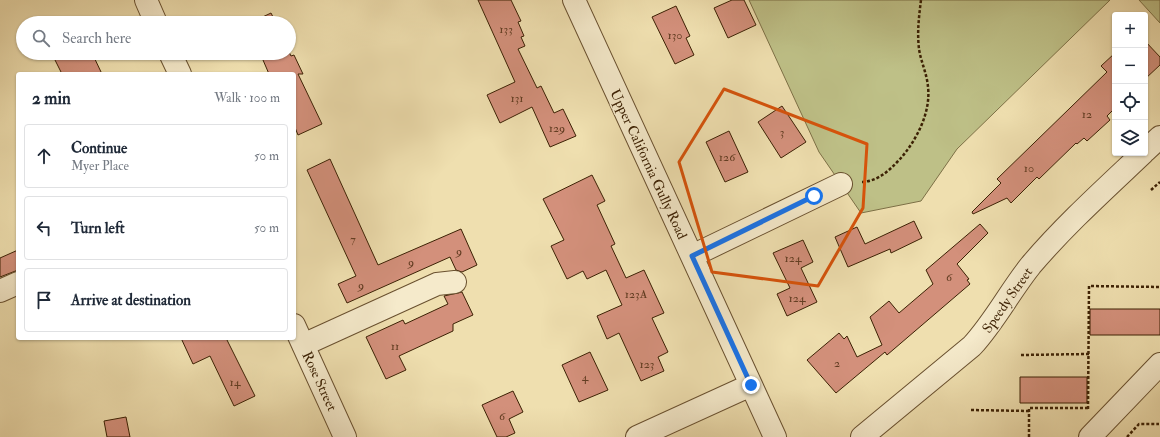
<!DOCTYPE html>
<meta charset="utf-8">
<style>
:root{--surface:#fff;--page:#f6f6f7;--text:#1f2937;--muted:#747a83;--line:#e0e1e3}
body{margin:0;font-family:"IM FELL Double Pica",serif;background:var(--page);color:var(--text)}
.controls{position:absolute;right:12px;top:12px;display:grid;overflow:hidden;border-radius:4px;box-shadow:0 1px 3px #0004}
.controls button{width:36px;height:36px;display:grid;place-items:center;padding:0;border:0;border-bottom:1px solid var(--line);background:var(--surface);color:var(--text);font:20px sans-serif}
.stop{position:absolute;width:12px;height:12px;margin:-9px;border:3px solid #1a73e8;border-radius:50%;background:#fff}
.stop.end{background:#1a73e8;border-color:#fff;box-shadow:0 1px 4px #0008}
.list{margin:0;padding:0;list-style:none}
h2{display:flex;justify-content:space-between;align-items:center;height:52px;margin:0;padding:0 16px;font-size:17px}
h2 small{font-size:13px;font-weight:400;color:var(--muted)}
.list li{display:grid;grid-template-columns:26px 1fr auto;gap:12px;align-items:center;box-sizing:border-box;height:64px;margin:0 8px 8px;padding:0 8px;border:1px solid var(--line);border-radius:4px}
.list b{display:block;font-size:15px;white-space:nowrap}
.list p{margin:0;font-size:13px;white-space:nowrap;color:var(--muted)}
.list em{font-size:13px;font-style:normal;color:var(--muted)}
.icon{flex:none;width:22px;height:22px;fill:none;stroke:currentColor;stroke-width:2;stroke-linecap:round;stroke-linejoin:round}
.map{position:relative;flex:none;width:1160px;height:437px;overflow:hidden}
.search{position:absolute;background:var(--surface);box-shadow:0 1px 3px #0004;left:16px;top:16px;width:280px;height:44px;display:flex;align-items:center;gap:10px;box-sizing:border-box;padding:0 14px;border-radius:22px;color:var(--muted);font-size:15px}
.panel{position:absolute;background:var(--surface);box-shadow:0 1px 3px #0004;left:16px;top:72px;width:280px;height:268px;border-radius:4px}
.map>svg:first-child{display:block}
.green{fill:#bec087;stroke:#7d7046}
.building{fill:#d3907b;stroke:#3c2104}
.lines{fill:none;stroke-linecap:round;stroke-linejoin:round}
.minor-casing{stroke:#69502f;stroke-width:24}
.path{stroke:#3c2104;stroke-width:2.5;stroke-dasharray:3 2;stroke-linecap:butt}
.minor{stroke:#f5eacb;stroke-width:22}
.route{stroke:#1a73e8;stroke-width:5}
.marked{fill:none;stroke:#d7530b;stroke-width:3;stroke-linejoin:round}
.labels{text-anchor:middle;stroke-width:3;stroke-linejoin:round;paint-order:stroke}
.number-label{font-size:12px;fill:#623d22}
.street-label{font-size:14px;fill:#3c2104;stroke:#f5eacb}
</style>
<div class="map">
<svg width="1160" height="437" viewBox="0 0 1160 437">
<rect width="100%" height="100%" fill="#efdfaf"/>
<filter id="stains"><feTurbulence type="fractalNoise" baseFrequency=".005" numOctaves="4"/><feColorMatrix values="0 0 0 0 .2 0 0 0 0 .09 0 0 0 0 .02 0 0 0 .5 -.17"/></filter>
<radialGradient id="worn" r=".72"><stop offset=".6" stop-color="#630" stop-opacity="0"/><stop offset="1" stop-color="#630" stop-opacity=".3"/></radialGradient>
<path class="green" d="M 749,0 L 1110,0 L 957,149 L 921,201 L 861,213 L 819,152 Z
M 1139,0 L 1160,0 L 1160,23 Z"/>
<path class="building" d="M 478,0 L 511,0 L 521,21 L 518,22 L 524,36 L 521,37 L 525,46 L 518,49 L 537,88 L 541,86 L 554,113 L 563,109 L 576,136 L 550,147 L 532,107 L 500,123 L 487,95 L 515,82 Z
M 732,0 L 744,0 L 756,25 L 728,38 L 714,8 Z
M 676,6 L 690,36 L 686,38 L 694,55 L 675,64 L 652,17 Z
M 271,13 L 276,23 L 250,23 Z
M 1145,41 L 1160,57 L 1160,65 L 1145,79 Z
M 289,52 L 291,56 L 294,55 L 303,74 L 298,74 L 322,124 L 298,135 L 294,125 L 294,74 L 269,74 L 260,53 Z
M 65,53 L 92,53 L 102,74 L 62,74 L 54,58 Z
M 1115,53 L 1115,108 L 1107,116 L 1110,120 L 1087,141 L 1084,138 L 1077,144 L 1076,143 L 1039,179 L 1037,177 L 1011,203 L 1007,198 L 973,214 L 972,212 L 1001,183 L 997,179 L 1107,72 L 1101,66 Z
M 782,106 L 806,142 L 781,158 L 758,122 Z
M 729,131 L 748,172 L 725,182 L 706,142 Z
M 330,159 L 378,265 L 461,229 L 477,265 L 462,272 L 456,270 L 450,257 L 347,303 L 338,284 L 356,276 L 307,170 Z
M 592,175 L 605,201 L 597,205 L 615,244 L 611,246 L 626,278 L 644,270 L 664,313 L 652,318 L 668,352 L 658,357 L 664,371 L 641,381 L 619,333 L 607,339 L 597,316 L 622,305 L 606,270 L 587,279 L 583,271 L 567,279 L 551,246 L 564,240 L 543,199 Z
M 914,221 L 922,238 L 891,253 L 890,249 L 848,267 L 835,237 L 857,227 L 865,244 Z
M 980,224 L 988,233 L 957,264 L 969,279 L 967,280 L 970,284 L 887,355 L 885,352 L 836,393 L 807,360 L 839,333 L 844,339 L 847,336 L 857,357 L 882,345 L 870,317 L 889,301 L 899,313 L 933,284 L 926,270 Z
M 803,240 L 813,262 L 801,268 L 817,302 L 787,316 L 777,294 L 790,288 L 773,253 Z
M 18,250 L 18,270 L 0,277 L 0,258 Z
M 462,292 L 473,315 L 453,324 L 453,331 L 399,356 L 406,370 L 386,379 L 366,337 L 403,320 L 405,324 L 448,304 L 444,296 Z
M 1090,309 L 1160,309 L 1160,335 L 1090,335 Z
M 181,338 L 226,338 L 255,396 L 234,406 L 210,356 L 193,364 Z
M 590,352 L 608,390 L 579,402 L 562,365 Z
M 1020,377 L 1087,377 L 1087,403 L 1020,403 Z
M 513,391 L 523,412 L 509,419 L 515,433 L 506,437 L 497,437 L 482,405 Z
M 126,417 L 130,437 L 107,437 L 104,421 Z"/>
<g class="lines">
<g class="minor-casing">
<path id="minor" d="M 146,0 L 156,23
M 574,0 L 775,437
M 170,53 L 180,74
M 1145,151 L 1160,137
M 692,256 L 841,184
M 0,291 L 18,283
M 294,325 L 345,437
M 303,345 L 437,284 L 455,282
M 637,437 L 751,385
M 862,437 L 972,346 C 995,321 1010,291 1031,265 C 1065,225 1105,189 1143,153
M 1090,437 L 1160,364"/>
</g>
<path class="path" d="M 862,182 C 878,181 889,171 900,159 C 916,141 931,113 928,87 C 927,74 921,62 919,49 C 917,32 919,16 921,0
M 1151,190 L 1160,182
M 1021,355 L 1089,354
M 1088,409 L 1089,286 L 1160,287
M 971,410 L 1029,411
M 1029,437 L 1029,408 L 1088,408
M 1127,437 L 1139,424 L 1159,424"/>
<use href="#minor" class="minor"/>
</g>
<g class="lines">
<path class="route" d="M 751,385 L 692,256 L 814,196"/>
</g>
<path class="marked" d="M 724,89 L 867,144 L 863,208 L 818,286 L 712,272 L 679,162 Z"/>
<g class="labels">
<g class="number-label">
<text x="506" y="33">133</text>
<text x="675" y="39">130</text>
<text x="517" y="102">131</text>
<text x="1087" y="118">12</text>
<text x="557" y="132">129</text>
<text x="782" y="136">3</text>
<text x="727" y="161">126</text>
<text x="1029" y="172">10</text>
<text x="353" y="243">7</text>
<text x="459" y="255">9</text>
<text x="793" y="262">124</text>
<text x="411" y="266">9</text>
<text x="949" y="281">6</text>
<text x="361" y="289">9</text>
<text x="636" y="298">123A</text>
<text x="797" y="302">124</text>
<text x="395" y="350">11</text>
<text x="837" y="367">2</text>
<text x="647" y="368">123</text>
<text x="585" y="381">4</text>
<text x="235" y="386">14</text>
<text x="502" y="420">6</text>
</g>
<g class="street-label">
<text transform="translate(649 164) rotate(65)" y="5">Upper California Gully Road</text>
<text transform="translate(1007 300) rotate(-55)" y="5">Speedy Street</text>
<text transform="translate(320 381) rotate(65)" y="5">Rose Street</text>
</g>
</g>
<rect width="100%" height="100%" filter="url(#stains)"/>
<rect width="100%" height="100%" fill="url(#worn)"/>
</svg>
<div class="controls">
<button>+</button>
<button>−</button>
<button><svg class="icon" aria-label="locate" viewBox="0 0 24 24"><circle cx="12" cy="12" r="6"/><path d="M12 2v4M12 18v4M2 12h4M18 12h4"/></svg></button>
<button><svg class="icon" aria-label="layers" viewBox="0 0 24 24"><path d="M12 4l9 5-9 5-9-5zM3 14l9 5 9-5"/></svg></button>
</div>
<div class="stop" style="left:814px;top:196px"></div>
<div class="stop end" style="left:751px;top:385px"></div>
<div class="search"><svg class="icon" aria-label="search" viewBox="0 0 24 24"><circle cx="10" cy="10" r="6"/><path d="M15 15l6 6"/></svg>Search here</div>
<section class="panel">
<h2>2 min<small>Walk · 100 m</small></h2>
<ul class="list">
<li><svg class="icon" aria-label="ahead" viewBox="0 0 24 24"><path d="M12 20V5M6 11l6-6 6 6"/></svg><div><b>Continue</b><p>Myer Place</p></div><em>50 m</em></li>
<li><svg class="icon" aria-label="left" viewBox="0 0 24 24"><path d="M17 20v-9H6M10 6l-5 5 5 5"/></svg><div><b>Turn left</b></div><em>50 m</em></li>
<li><svg class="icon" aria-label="arrive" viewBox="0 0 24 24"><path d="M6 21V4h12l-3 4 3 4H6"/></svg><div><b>Arrive at destination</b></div></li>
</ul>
</section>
</div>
